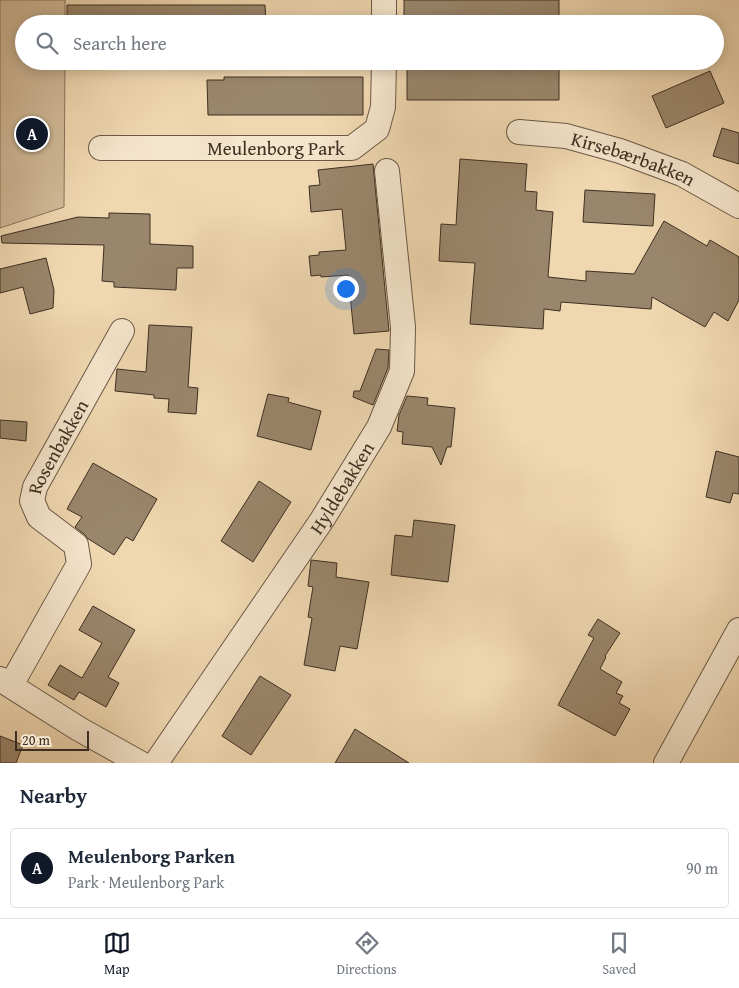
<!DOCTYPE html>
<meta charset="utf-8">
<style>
:root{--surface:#fff;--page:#f2f2f3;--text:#1f2937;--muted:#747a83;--line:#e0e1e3;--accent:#111827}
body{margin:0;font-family:"Gentium Book Plus",serif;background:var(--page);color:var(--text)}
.scale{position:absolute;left:15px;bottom:12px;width:74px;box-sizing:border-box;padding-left:5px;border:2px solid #3e2f22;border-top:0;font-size:14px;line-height:18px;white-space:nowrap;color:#3e2f22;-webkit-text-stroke:4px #f5e5cc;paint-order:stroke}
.you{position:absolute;left:345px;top:288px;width:18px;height:18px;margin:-12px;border:4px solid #fff;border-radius:50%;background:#1a73e8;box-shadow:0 0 0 8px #1a73e833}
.badge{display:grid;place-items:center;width:32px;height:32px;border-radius:50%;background:var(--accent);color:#fff;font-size:16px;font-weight:700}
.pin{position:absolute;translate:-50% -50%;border:2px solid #fff;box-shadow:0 1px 5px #0006}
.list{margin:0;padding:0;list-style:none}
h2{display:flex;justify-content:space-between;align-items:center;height:65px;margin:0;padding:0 20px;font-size:21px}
h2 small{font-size:16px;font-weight:400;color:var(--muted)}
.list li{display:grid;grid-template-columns:32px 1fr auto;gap:15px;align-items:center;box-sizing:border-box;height:80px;margin:0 10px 10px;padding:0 10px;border:1px solid var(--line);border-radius:5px}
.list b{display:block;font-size:19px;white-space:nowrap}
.list p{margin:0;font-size:16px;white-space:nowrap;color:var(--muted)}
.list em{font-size:16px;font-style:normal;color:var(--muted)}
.icon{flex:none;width:28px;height:28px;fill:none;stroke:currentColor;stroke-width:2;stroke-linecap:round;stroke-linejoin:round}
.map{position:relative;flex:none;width:739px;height:763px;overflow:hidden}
.search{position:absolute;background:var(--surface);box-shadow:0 2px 12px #0003;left:15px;right:15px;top:15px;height:55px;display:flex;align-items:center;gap:12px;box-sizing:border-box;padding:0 18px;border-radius:28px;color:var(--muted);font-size:19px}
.sheet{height:155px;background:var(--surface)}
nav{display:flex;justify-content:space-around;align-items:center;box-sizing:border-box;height:70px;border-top:1px solid var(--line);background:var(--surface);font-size:14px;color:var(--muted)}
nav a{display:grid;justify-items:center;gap:2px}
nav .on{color:var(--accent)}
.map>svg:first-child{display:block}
.green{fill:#d1ba98;stroke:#88745d}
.building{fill:#9a866c;stroke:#3e2f22}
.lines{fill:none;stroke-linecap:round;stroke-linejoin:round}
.street-casing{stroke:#6a5946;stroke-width:26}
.street{stroke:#f5e5cc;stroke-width:24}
.labels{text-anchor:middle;stroke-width:5;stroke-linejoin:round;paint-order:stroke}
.street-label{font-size:19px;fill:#3e2f22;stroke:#f5e5cc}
</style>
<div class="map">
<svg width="739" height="763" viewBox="0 0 739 763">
<rect width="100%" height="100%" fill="#efd7b0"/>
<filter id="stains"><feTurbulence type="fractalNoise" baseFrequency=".004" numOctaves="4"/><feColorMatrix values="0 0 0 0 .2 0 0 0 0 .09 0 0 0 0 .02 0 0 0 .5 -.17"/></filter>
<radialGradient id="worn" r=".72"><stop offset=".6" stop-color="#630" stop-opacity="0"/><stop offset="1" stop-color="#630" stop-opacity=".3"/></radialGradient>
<path class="green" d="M 0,0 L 65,0 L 65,24 L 24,24 L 24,61 L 65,61 L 64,207 L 0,228 Z"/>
<path class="building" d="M 404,0 L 559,0 L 559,24 L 404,24 Z
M 67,5 L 265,5 L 266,24 L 67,24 Z
M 407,63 L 559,63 L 559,100 L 407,100 Z
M 710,71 L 724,103 L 666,128 L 652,96 Z
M 224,77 L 363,77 L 363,115 L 208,115 L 207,80 L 224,80 Z
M 722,128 L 739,133 L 739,164 L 713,156 Z
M 460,159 L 527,164 L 525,191 L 537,192 L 536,210 L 553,212 L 548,277 L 586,281 L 586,271 L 634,274 L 664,221 L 707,246 L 710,240 L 739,257 L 739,300 L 728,321 L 714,312 L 705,327 L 652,297 L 651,309 L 561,302 L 560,311 L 544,309 L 543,329 L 470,324 L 475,263 L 439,261 L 441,224 L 456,225 Z
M 373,164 L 389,331 L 354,334 L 348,275 L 321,277 L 321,275 L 311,276 L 309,256 L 319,255 L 319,252 L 346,250 L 342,209 L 311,212 L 309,186 L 320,185 L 318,170 Z
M 585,190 L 655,194 L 653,226 L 583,222 Z
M 109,213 L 150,214 L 150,244 L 193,246 L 193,268 L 177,268 L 176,290 L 114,287 L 114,282 L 102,281 L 104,245 L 2,243 L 1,236 L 78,217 L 109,218 Z
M 46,258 L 54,290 L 53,308 L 30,314 L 23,287 L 0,293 L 0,269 Z
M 149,325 L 192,327 L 188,387 L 198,388 L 196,414 L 168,412 L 169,399 L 154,398 L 154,395 L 115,391 L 117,369 L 146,372 Z
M 376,349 L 389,350 L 388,368 L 373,405 L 353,397 L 354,391 L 360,391 Z
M 268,394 L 289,398 L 288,402 L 321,411 L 311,450 L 257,436 Z
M 407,396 L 428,398 L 427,405 L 455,408 L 451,447 L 447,447 L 441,465 L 432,447 L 402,444 L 403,432 L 397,431 L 399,415 Z
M 0,420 L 27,422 L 26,441 L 0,438 Z
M 716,451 L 739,457 L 739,494 L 733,493 L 730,503 L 706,497 Z
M 93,463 L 157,499 L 133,541 L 126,537 L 114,555 L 87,538 L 84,534 L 75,527 L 82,517 L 67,509 Z
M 259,481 L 291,502 L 253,562 L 221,541 Z
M 414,520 L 455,525 L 448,582 L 391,575 L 395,535 L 412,537 Z
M 311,560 L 337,563 L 336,577 L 369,582 L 357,649 L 340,646 L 335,671 L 304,665 L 312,618 L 308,617 L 313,587 L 308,586 Z
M 93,606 L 135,630 L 108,677 L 119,683 L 106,707 L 79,692 L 74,700 L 48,685 L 60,665 L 82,678 L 102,643 L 79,630 Z
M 598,619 L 620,633 L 605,656 L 606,657 L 600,669 L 622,682 L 616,693 L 623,696 L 619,703 L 630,709 L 615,736 L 558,705 L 594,638 L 588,635 Z
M 260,676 L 291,695 L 251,755 L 222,736 Z
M 355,729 L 409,763 L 335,763 Z
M 0,736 L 23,745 L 16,763 L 0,763 Z"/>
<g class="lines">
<g class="street-casing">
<g id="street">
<path d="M 384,0 L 384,24"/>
<path id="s1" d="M 519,132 L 566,136 L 620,151 L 682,174 L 739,206"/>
<path id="s2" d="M 101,148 L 352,148 L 377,129 L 383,107 L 384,61"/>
<path d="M 0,679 L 79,729 L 140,763"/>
<path id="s3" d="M 11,685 L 79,564 L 76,545 L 39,517 L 32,501 L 35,487 L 122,331"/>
<path id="s4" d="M 156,763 L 322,520 L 379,427 L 402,371 L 403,327 L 387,171"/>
<path d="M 666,763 L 739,630"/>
</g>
</g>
<use href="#street" class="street"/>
</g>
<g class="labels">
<g class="street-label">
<text dy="7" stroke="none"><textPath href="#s2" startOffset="175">Meulenborg Park</textPath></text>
<text dy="7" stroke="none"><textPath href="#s1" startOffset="118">Kirsebærbakken</textPath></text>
<text dy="7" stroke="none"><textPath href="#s3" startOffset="282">Rosenbakken</textPath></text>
<text dy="7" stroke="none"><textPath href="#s4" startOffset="332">Hyldebakken</textPath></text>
</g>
</g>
<rect width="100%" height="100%" filter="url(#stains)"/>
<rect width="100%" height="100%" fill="url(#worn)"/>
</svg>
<div class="scale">20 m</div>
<div class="you"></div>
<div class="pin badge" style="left:32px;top:134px">A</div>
<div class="search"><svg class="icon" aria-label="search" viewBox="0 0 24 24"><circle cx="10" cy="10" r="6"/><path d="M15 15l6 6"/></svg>Search here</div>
</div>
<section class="sheet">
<h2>Nearby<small></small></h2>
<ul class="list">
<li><span class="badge">A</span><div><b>Meulenborg Parken</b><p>Park · Meulenborg Park</p></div><em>90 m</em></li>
</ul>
</section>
<nav>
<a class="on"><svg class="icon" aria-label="map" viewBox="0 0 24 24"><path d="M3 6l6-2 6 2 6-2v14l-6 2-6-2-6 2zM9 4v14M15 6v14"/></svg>Map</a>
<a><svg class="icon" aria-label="directions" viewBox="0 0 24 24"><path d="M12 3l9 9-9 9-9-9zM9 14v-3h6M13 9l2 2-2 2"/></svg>Directions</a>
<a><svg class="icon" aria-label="saved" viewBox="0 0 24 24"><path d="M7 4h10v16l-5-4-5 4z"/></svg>Saved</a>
</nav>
